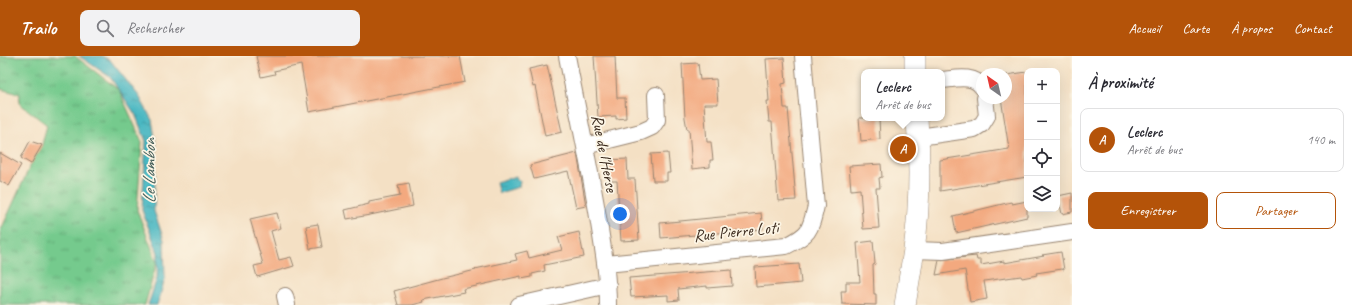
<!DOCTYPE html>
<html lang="fr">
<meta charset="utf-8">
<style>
:root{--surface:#fff;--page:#f2f2f3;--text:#2b2b33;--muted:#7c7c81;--line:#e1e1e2;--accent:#b45309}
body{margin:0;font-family:Caveat,sans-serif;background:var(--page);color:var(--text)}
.controls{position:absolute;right:12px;top:12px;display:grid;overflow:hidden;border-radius:8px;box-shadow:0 4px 16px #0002}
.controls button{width:36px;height:36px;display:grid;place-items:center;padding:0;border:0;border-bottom:1px solid var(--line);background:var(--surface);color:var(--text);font:20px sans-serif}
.compass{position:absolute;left:976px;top:12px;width:36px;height:36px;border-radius:50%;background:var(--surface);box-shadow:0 4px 16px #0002;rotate:326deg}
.you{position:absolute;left:620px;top:158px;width:14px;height:14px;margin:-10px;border:3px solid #fff;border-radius:50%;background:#1a73e8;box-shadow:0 0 0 6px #1a73e833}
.badge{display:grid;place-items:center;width:26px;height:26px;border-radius:50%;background:var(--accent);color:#fff;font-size:13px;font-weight:700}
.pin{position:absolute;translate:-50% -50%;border:2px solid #fff;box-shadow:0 1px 4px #0006}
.popup{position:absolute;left:861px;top:13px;width:84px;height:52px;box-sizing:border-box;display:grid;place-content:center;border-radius:8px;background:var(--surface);filter:drop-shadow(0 1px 3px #0005);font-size:13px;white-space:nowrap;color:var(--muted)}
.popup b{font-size:15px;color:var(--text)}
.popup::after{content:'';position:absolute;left:50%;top:100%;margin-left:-8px;border:8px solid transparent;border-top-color:var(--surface)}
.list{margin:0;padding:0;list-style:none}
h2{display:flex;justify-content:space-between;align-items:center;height:52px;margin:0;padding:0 16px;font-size:17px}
h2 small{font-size:13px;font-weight:400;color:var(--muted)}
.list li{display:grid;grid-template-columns:26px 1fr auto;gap:12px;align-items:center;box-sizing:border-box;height:64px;margin:0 8px 8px;padding:0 8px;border:1px solid var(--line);border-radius:8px}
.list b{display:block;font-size:15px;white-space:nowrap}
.list p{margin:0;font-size:13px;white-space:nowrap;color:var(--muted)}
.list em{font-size:13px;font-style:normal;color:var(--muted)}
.actions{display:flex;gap:8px;padding:12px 16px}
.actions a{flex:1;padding:9px 0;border:1px solid var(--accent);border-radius:8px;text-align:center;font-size:14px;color:var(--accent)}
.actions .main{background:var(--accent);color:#fff}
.icon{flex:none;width:22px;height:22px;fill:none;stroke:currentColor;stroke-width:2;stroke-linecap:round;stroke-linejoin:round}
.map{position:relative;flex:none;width:1072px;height:249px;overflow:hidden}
header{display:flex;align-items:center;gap:24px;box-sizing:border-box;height:56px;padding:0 20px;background:var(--accent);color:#fff}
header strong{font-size:19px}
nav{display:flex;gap:22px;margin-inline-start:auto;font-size:14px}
.search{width:280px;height:36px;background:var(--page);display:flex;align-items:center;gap:10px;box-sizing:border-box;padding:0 14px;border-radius:8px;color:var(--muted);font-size:15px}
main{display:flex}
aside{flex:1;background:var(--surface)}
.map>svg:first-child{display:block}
.grass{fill:url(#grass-tufts);stroke:#587a56}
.water{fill:url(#water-ripples);stroke:#427070}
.building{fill:#f3a97f}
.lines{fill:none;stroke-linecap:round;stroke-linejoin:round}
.minor-casing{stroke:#988571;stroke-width:18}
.major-casing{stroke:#988571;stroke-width:22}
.minor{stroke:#fff;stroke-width:16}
.major{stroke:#fff;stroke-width:21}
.labels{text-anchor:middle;stroke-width:3.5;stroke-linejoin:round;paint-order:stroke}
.street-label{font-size:17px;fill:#3b2a1e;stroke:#fcf5e5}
.water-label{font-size:18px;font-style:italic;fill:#405b57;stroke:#fcf5e5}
</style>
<header>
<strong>Trailo</strong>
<div class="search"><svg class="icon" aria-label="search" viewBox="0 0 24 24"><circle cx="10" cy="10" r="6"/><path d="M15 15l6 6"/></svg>Rechercher</div>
<nav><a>Accueil</a><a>Carte</a><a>À propos</a><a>Contact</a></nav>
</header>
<main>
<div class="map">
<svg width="1072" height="249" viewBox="0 0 1072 249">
<defs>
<pattern id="grass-tufts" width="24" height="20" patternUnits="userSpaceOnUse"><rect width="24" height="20" fill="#75ca8d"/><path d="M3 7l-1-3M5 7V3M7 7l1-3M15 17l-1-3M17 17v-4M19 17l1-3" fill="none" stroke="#61a473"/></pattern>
<pattern id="water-ripples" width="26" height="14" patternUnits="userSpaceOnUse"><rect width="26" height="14" fill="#48b7c2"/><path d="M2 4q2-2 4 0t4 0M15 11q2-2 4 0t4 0" fill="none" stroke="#3d959d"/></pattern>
</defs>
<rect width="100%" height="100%" fill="#fcf5e5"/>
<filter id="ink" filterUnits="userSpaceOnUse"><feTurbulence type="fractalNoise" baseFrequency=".025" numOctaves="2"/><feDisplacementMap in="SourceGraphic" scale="8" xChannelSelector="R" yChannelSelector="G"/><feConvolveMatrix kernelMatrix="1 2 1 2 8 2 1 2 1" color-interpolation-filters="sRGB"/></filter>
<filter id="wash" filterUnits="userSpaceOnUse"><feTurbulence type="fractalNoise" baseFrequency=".012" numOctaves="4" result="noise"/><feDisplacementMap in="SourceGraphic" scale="16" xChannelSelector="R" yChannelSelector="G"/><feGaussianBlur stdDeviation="0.9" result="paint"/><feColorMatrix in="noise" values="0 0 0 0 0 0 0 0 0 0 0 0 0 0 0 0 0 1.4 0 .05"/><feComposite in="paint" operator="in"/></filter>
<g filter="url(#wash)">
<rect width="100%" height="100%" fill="#f4e0c4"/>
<path class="grass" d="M 0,0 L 75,0 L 119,34 L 142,86 L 137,154 L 157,206 L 145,249 L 0,249 L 0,176 L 31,108 L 42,89 L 47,69 L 19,47 L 20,38 L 0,33 Z"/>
<path class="water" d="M 79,0 L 102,0 L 110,4 L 139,40 L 152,64 L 156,88 L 154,155 L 164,184 L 165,223 L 157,249 L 148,249 L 157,222 L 158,197 L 142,154 L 146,85 L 135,58 L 110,21 Z
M 516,120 L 517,123 L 520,125 L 519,131 L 499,137 L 496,126 Z"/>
<g id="blocks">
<path class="building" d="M 256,0 L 460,0 L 465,26 L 309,56 L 301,9 L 274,15 L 275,18 L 261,21 Z
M 594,0 L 615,0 L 617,42 L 625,42 L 626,62 L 616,63 L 616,60 L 598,61 Z
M 784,2 L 786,27 L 782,28 L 784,52 L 788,52 L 796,144 L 778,145 L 772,66 L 769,66 L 767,45 L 769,45 L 766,3 Z
M 698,7 L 700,24 L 716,23 L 718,48 L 704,48 L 707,86 L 711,86 L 713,104 L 710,104 L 710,111 L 692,113 L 689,73 L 687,73 L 685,62 L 682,8 Z
M 547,9 L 562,76 L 545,80 L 535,30 L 533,31 L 529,13 Z
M 1027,16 L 1027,121 L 940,135 L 940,104 L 1009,93 L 1001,42 L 1006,42 L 1006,19 Z
M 859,62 L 879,62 L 880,83 L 861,85 Z
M 30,85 L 42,89 L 31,108 L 21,102 Z
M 0,97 L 21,109 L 9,130 L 0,125 Z
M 577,97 L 586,150 L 576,152 L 568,115 L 534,123 L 530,109 Z
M 668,97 L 670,117 L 667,117 L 667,125 L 653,125 L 651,98 Z
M 627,103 L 628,123 L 635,123 L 639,184 L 621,185 L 617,125 L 610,125 L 609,104 Z
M 881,108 L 882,121 L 879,122 L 880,132 L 876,132 L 879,172 L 863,173 L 860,133 L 851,134 L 849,110 Z
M 409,127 L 413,150 L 370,159 L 347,163 L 345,154 L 369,148 L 369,146 L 400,140 L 398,129 Z
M 1072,137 L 1072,156 L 1062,158 L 1058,140 Z
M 1027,145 L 1027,161 L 956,177 L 953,160 L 1011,146 L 1012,148 Z
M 277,157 L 281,172 L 271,175 L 279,204 L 291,201 L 294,210 L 257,221 L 254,210 L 263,208 L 250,163 Z
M 761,157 L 763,173 L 661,182 L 660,167 Z
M 318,168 L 322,191 L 310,193 L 306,170 Z
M 579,176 L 584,201 L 544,209 L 545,215 L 532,218 L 532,221 L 521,223 L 521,220 L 463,233 L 464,236 L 423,244 L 424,246 L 412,249 L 398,249 L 394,235 L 442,222 L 476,214 L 475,213 L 517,204 L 515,198 L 527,195 L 529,202 L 562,194 L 558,181 Z
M 873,185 L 875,208 L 873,209 L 874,238 L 876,238 L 876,249 L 842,248 L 841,235 L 846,235 L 846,226 L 860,226 L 857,187 Z
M 1061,196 L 1064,214 L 1062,213 L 1036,217 L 1037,219 L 1022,222 L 1021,220 L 984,225 L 987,243 L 970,246 L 965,214 L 936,219 L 939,204 L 976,200 L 977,204 L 981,204 L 981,209 L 1004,205 L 1004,207 L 1044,200 L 1042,199 Z
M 799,208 L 801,227 L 756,231 L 755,211 Z
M 731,214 L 732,230 L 707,232 L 707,230 L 678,233 L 679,244 L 668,245 L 668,239 L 631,241 L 629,222 Z"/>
</g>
</g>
<g filter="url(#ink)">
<use href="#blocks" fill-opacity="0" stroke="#988571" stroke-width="1"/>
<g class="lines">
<g class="minor-casing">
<path id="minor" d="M 567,0 C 577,52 588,103 597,155 C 602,187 608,217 608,249
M 942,24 C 955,23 974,18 982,31
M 919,81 L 974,73 L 982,68 L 987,60 L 985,42
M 585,90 L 641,76 L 652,71 L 657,64 L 656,39
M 914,194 L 943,195 L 1072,176
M 606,208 L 786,190 C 810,178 810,175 816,150 L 803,0
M 285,240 L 287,249
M 519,249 L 608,229"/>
</g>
<g class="major-casing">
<path id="major" d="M 915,0 L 915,16
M 905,249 C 908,231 911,213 914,194 C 920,151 920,105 917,62"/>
</g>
<use href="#minor" class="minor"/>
<use href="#major" class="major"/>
</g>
</g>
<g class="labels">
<g class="street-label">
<text transform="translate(605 97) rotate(79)" y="6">Rue de l'Herse</text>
<text transform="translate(736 175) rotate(-6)" y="6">Rue Pierre Loti</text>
</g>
<g class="water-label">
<text transform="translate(149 115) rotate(-90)" y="6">Le Lambon</text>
</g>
</g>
</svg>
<div class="controls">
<button>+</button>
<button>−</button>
<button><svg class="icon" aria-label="locate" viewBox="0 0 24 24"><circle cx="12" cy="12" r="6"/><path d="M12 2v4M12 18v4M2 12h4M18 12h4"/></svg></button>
<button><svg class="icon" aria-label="layers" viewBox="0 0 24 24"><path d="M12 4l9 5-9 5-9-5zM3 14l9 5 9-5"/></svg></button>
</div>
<svg class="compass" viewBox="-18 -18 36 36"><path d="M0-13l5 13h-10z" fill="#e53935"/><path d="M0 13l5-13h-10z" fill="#7c7c81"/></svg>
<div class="you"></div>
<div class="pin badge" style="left:903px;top:93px">A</div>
<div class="popup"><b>Leclerc</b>Arrêt de bus</div>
</div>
<aside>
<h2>À proximité<small></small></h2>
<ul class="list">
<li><span class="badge">A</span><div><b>Leclerc</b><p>Arrêt de bus</p></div><em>140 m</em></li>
</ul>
<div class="actions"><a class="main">Enregistrer</a><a>Partager</a></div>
</aside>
</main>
